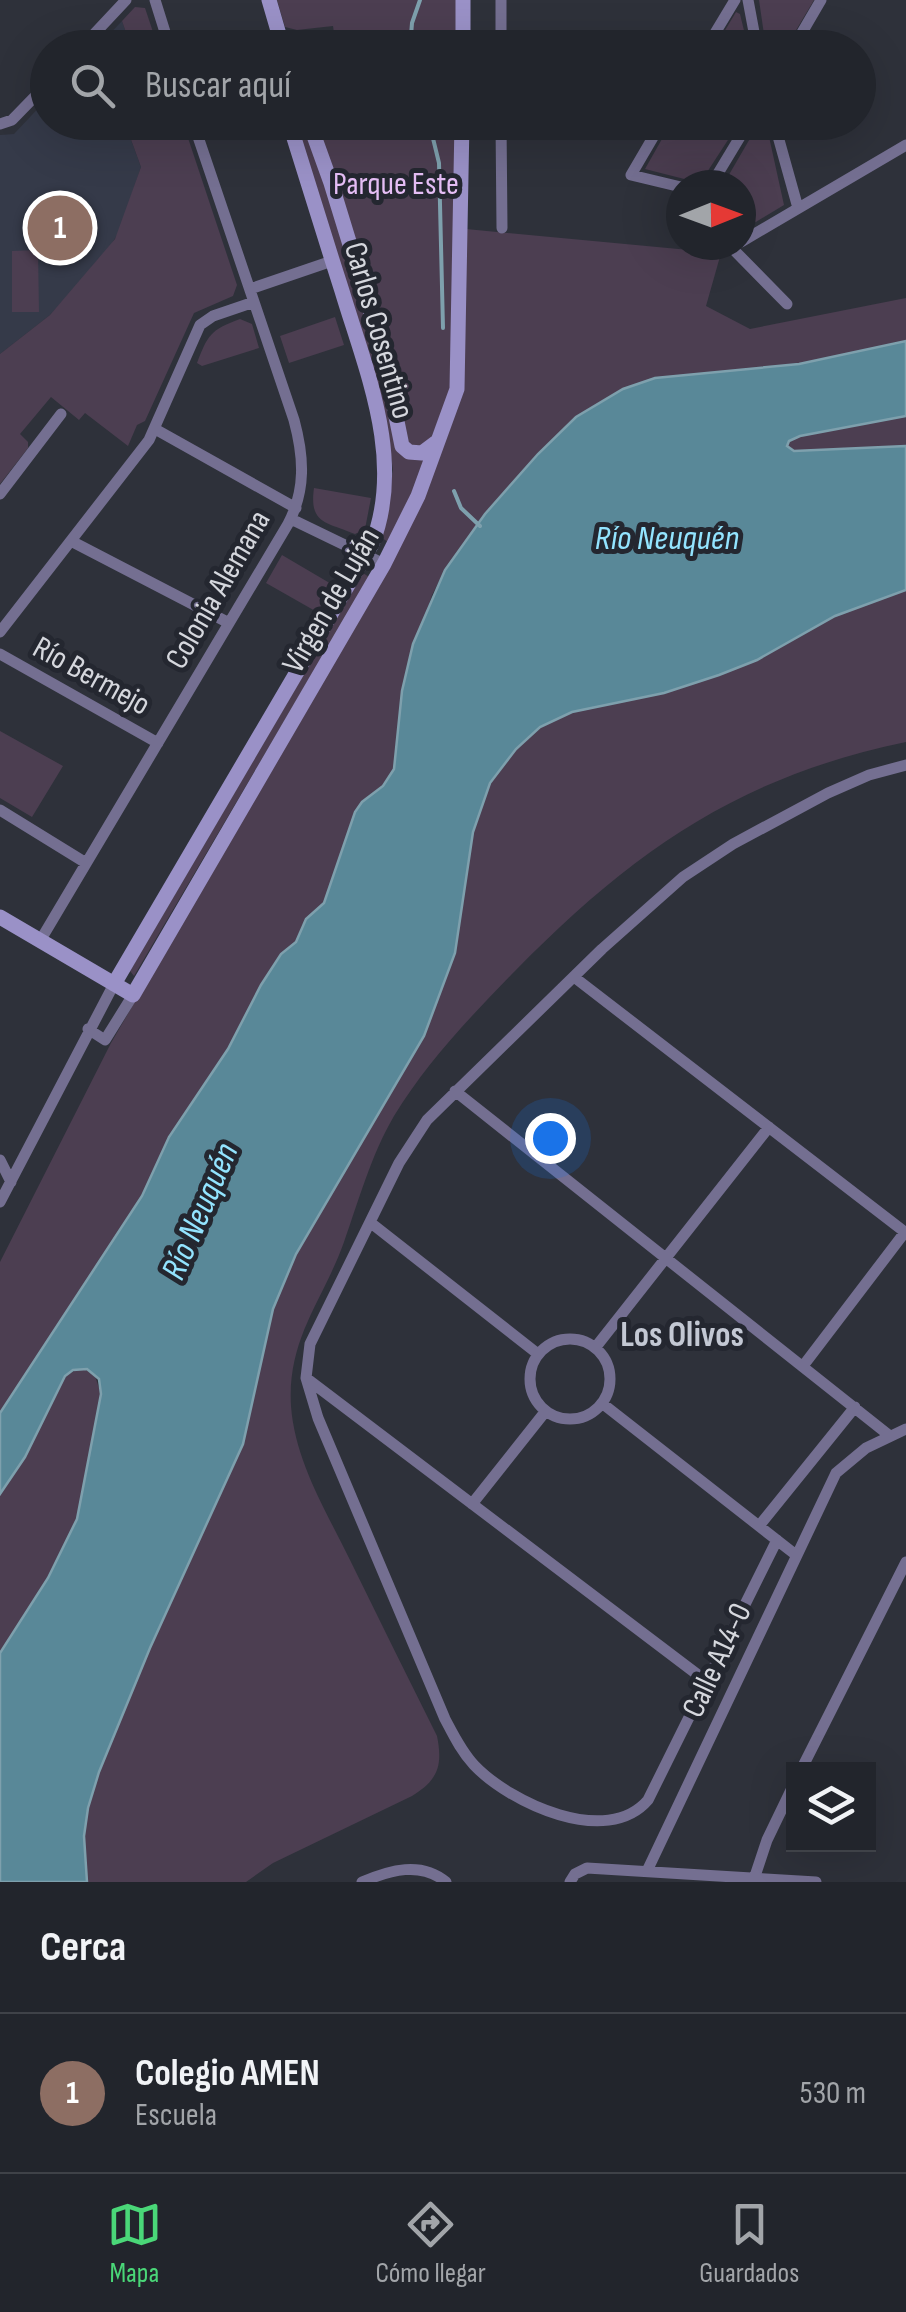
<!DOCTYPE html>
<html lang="es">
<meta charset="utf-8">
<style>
:root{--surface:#22252c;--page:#2e3138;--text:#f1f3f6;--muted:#a2a5a9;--line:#3f4248;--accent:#4ad778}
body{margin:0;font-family:"Sofia Sans Condensed",sans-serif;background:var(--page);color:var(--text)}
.controls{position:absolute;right:30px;bottom:30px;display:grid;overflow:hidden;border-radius:0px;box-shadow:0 10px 40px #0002}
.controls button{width:90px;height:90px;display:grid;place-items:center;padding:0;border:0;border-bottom:2px solid var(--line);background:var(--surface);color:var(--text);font:50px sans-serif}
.compass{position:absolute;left:666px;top:170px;width:90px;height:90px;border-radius:50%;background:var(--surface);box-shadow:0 10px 40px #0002;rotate:89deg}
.you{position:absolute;left:550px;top:1138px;width:35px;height:35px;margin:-25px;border:8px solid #fff;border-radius:50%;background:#1a73e8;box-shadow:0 0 0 15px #1a73e833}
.badge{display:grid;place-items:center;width:65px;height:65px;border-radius:50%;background:var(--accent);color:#fff;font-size:32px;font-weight:700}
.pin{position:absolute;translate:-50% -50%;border:5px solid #fff;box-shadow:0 2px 10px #0006}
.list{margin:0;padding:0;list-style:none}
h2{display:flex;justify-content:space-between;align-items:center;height:130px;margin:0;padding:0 40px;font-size:42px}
h2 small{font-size:32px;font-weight:400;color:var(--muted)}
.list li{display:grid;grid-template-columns:65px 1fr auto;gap:30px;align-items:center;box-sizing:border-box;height:160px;padding:0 40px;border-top:2px solid var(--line)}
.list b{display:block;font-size:38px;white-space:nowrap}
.list p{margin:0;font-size:32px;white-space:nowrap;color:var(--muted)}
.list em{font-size:32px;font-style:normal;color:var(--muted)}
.icon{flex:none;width:55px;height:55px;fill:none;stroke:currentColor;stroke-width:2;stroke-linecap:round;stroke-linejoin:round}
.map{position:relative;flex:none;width:906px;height:1882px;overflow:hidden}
.search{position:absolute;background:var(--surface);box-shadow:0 10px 40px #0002;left:30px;right:30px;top:30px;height:110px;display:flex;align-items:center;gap:25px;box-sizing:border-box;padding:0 35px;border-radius:55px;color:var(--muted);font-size:38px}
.sheet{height:290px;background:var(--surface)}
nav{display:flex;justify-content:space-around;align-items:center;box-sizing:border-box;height:140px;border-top:2px solid var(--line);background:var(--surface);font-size:28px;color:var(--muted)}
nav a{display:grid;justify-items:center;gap:5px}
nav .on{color:var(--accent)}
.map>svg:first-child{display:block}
.built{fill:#353a49}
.green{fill:#4c3e51}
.water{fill:#598898;stroke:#7ea0ad;stroke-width:2.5}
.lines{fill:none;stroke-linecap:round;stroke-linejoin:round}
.stream{stroke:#7ea0ad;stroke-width:4}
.street{stroke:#746f91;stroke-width:11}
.secondary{stroke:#9a91c7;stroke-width:15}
.labels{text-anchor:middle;stroke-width:10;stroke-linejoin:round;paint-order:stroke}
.park-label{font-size:32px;fill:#e5bef5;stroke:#242730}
.street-label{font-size:32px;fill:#d5d7dd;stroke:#242730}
.water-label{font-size:35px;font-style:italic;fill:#93e4ff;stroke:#242730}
.neighbourhood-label{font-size:35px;font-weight:bold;fill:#c3c8d3;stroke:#242730}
</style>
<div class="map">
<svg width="906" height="1882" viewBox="0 0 906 1882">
<rect width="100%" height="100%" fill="#2e313a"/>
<path class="built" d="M 122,21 L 131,47 L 97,48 L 101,43 Z
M 47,99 L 48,122 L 125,123 L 141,167 L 119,232 L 105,254 L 50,315 L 0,354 L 0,135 L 14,134 Z"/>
<path class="green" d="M 277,0 L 457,0 L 457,47 L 336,47 L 333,26 L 297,30 L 285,27 Z
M 759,0 L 814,0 L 786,47 L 766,48 Z
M 135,7 L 145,8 L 158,47 L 131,47 L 122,21 Z
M 736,12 L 740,14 L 748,47 L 715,47 Z
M 125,123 L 183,123 L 237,285 L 233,296 L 194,313 L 145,421 L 137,425 L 128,446 L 85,413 L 79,420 L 51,397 L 20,434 L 28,442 L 28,448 L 0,484 L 0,354 L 50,315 L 115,239 L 141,167 Z
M 296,123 L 305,123 L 377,346 L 396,444 L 424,460 L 409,501 L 388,542 L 382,538 L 393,470 L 385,419 Z
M 314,123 L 456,123 L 450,391 L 428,446 L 408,445 Z
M 671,123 L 671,122 L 739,123 L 700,183 L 645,169 Z
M 759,123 L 766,123 L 784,205 L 741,231 L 741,185 L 723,185 Z
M 466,229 L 721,253 L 706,306 L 750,329 L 906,298 L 906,341 L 799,364 L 655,378 L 623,389 L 576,417 L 538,454 L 477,524 L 445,570 L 432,595 L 402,691 L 394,769 L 383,786 L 362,802 L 355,812 L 324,903 L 302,925 L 296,942 L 281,954 L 228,1049 L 169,1137 L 142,1196 L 0,1413 L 0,1262 L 111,1043 L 413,522 L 462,395 Z
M 38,250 L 39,312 L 12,312 L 12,251 Z
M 335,317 L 344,345 L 289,363 L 280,336 Z
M 240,319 L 252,324 L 259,348 L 202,366 L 197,363 C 208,335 210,330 240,319 Z
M 906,416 L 906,446 L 794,451 L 787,446 L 789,441 L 800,436 Z
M 314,488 L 371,498 L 365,529 L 355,534 C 326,522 309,524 314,488 Z
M 282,555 L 333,585 L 317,612 L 266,583 Z
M 363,573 L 369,577 L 134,976 L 130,971 Z
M 906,590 L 906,742 C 738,777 633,851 515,971 C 470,1017 427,1062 394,1116 C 371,1155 359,1200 344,1242 C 323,1301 287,1338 291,1406 C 295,1461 326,1511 350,1560 C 379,1619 408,1678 437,1736 C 443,1766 438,1780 412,1796 L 273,1863 L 246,1882 L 87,1882 L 84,1836 L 88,1808 L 99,1772 L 150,1648 L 243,1444 L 272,1309 L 296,1254 L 424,1036 L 464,883 L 473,832 L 490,783 L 516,749 L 540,727 L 572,712 L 664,693 L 719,675 L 757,660 L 835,616 Z
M 0,731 L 63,766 L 32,817 L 0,798 Z
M 80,1368 L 94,1373 L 101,1394 L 77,1519 L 48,1578 L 0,1653 L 0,1494 L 25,1457 L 65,1376 Z"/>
<path class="water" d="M 906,341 L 906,416 L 800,436 L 789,441 L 787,446 L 794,451 L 906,446 L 906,590 L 835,616 L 757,660 L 719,675 L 664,693 L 572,712 L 540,727 L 516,749 L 490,783 L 473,832 L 455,953 L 424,1036 L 296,1254 L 273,1309 L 243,1444 L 150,1648 L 99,1772 L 88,1808 L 84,1836 L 87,1882 L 0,1882 L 0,1653 L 48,1578 L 77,1519 L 101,1394 L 99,1379 L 87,1369 L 73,1370 L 65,1376 L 25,1457 L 0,1494 L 0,1413 L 142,1196 L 169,1137 L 228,1049 L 261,985 L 281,954 L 296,942 L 306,919 L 324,903 L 355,812 L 362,802 L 383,786 L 394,769 L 402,691 L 413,644 L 445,570 L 485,514 L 538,454 L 576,417 L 623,389 L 655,378 L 799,364 Z"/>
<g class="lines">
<path class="stream" d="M 410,48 L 412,23 L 420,0
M 429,122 L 439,163 L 443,328
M 454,491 L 461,508 L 480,526"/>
<path class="street" d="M 155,0 L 170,48
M 501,0 L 501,48
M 748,0 L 757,48
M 81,48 L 126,0
M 706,48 L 735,0
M 793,48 L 821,0
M 501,122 L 502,228
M 662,122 L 631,175 L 681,187
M 774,122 L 798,208
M 0,124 L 12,120 L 48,83
M 711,185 L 749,122
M 741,242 L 906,145
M 729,245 L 787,304
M 250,289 L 332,261
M 155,429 L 296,508
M 0,494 L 61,414
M 291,519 L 384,564
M 71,541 L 229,623
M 0,632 L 149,440 L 200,325 L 213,316 L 254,302
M 0,654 L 158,743
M 0,810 L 86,863
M 40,941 L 288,524 C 306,490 304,457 294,420 L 193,122
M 574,977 L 906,1233
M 88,1029 L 105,1040 L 133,995
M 455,1091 L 890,1436
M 0,1160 L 11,1182
M 0,1202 L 114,984
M 371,1223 L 538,1354
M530 1379a40 40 0 1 1 80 0a40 40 0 1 1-80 0Z
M 595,1348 L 769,1127
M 803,1366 L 905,1232
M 306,1378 L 706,1681
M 603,1404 L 796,1555
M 472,1504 L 545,1412
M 759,1526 L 855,1407
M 777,1540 L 648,1800 C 607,1848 510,1803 474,1765 C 461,1751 453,1734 445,1719 L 318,1418 L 306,1378 L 310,1344 L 399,1163 L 427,1120 L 602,949 L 683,877 L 733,844 L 828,793 L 869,775 L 906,765
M 801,1770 L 906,1562
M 647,1871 L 836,1473 L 866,1448 L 906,1429
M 362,1882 C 390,1870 421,1861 446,1882
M 570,1882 L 575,1874 L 587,1868 L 816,1882
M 753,1882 L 767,1840 L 794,1784"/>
<path class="secondary" d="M 269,0 L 283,48
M 463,48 L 463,0
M 309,122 L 331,183 L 383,352 L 402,446 L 409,452 L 422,453 L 438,441
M 0,917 L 133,995 L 384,564 L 418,496 L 457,389 L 462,122
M 114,984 L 372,544 C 405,460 366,371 342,291 C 324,235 307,179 289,122"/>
</g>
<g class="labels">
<g class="park-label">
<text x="396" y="194">Parque Este</text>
</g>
<g class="street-label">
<text transform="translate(380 330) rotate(74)" y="11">Carlos Cosentino</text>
<text transform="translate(217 589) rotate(-60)" y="11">Colonia Alemana</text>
<text transform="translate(330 600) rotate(-60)" y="11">Virgen de Luján</text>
<text transform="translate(92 675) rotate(29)" y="11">Río Bermejo</text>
<text transform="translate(716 1660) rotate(-65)" y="11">Calle A14-0</text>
</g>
<g class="water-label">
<text x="667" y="549">Río Neuquén</text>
<text transform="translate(199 1211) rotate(-67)" y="12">Río Neuquén</text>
</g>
<g class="neighbourhood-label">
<text x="682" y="1346">Los Olivos</text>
</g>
</g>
</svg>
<div class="controls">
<button><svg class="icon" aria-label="layers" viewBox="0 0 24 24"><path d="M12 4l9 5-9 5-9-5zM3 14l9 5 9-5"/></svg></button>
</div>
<svg class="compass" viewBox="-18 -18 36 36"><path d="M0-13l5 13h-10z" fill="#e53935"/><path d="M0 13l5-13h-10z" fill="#a2a5a9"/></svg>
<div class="you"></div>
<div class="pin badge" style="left:60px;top:228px;background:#8d6e63">1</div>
<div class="search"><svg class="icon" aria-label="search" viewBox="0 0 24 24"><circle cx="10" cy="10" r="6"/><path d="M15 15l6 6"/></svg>Buscar aquí</div>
</div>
<section class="sheet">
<h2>Cerca<small></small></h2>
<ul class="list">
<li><span class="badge" style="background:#8d6e63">1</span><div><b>Colegio AMEN</b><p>Escuela</p></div><em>530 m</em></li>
</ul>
</section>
<nav>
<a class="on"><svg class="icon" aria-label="map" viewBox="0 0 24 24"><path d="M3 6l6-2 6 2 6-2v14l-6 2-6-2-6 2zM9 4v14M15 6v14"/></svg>Mapa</a>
<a><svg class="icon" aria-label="directions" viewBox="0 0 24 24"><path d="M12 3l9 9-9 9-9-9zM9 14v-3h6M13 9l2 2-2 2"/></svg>Cómo llegar</a>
<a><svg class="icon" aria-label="saved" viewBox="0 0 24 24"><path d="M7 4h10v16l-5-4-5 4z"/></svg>Guardados</a>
</nav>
